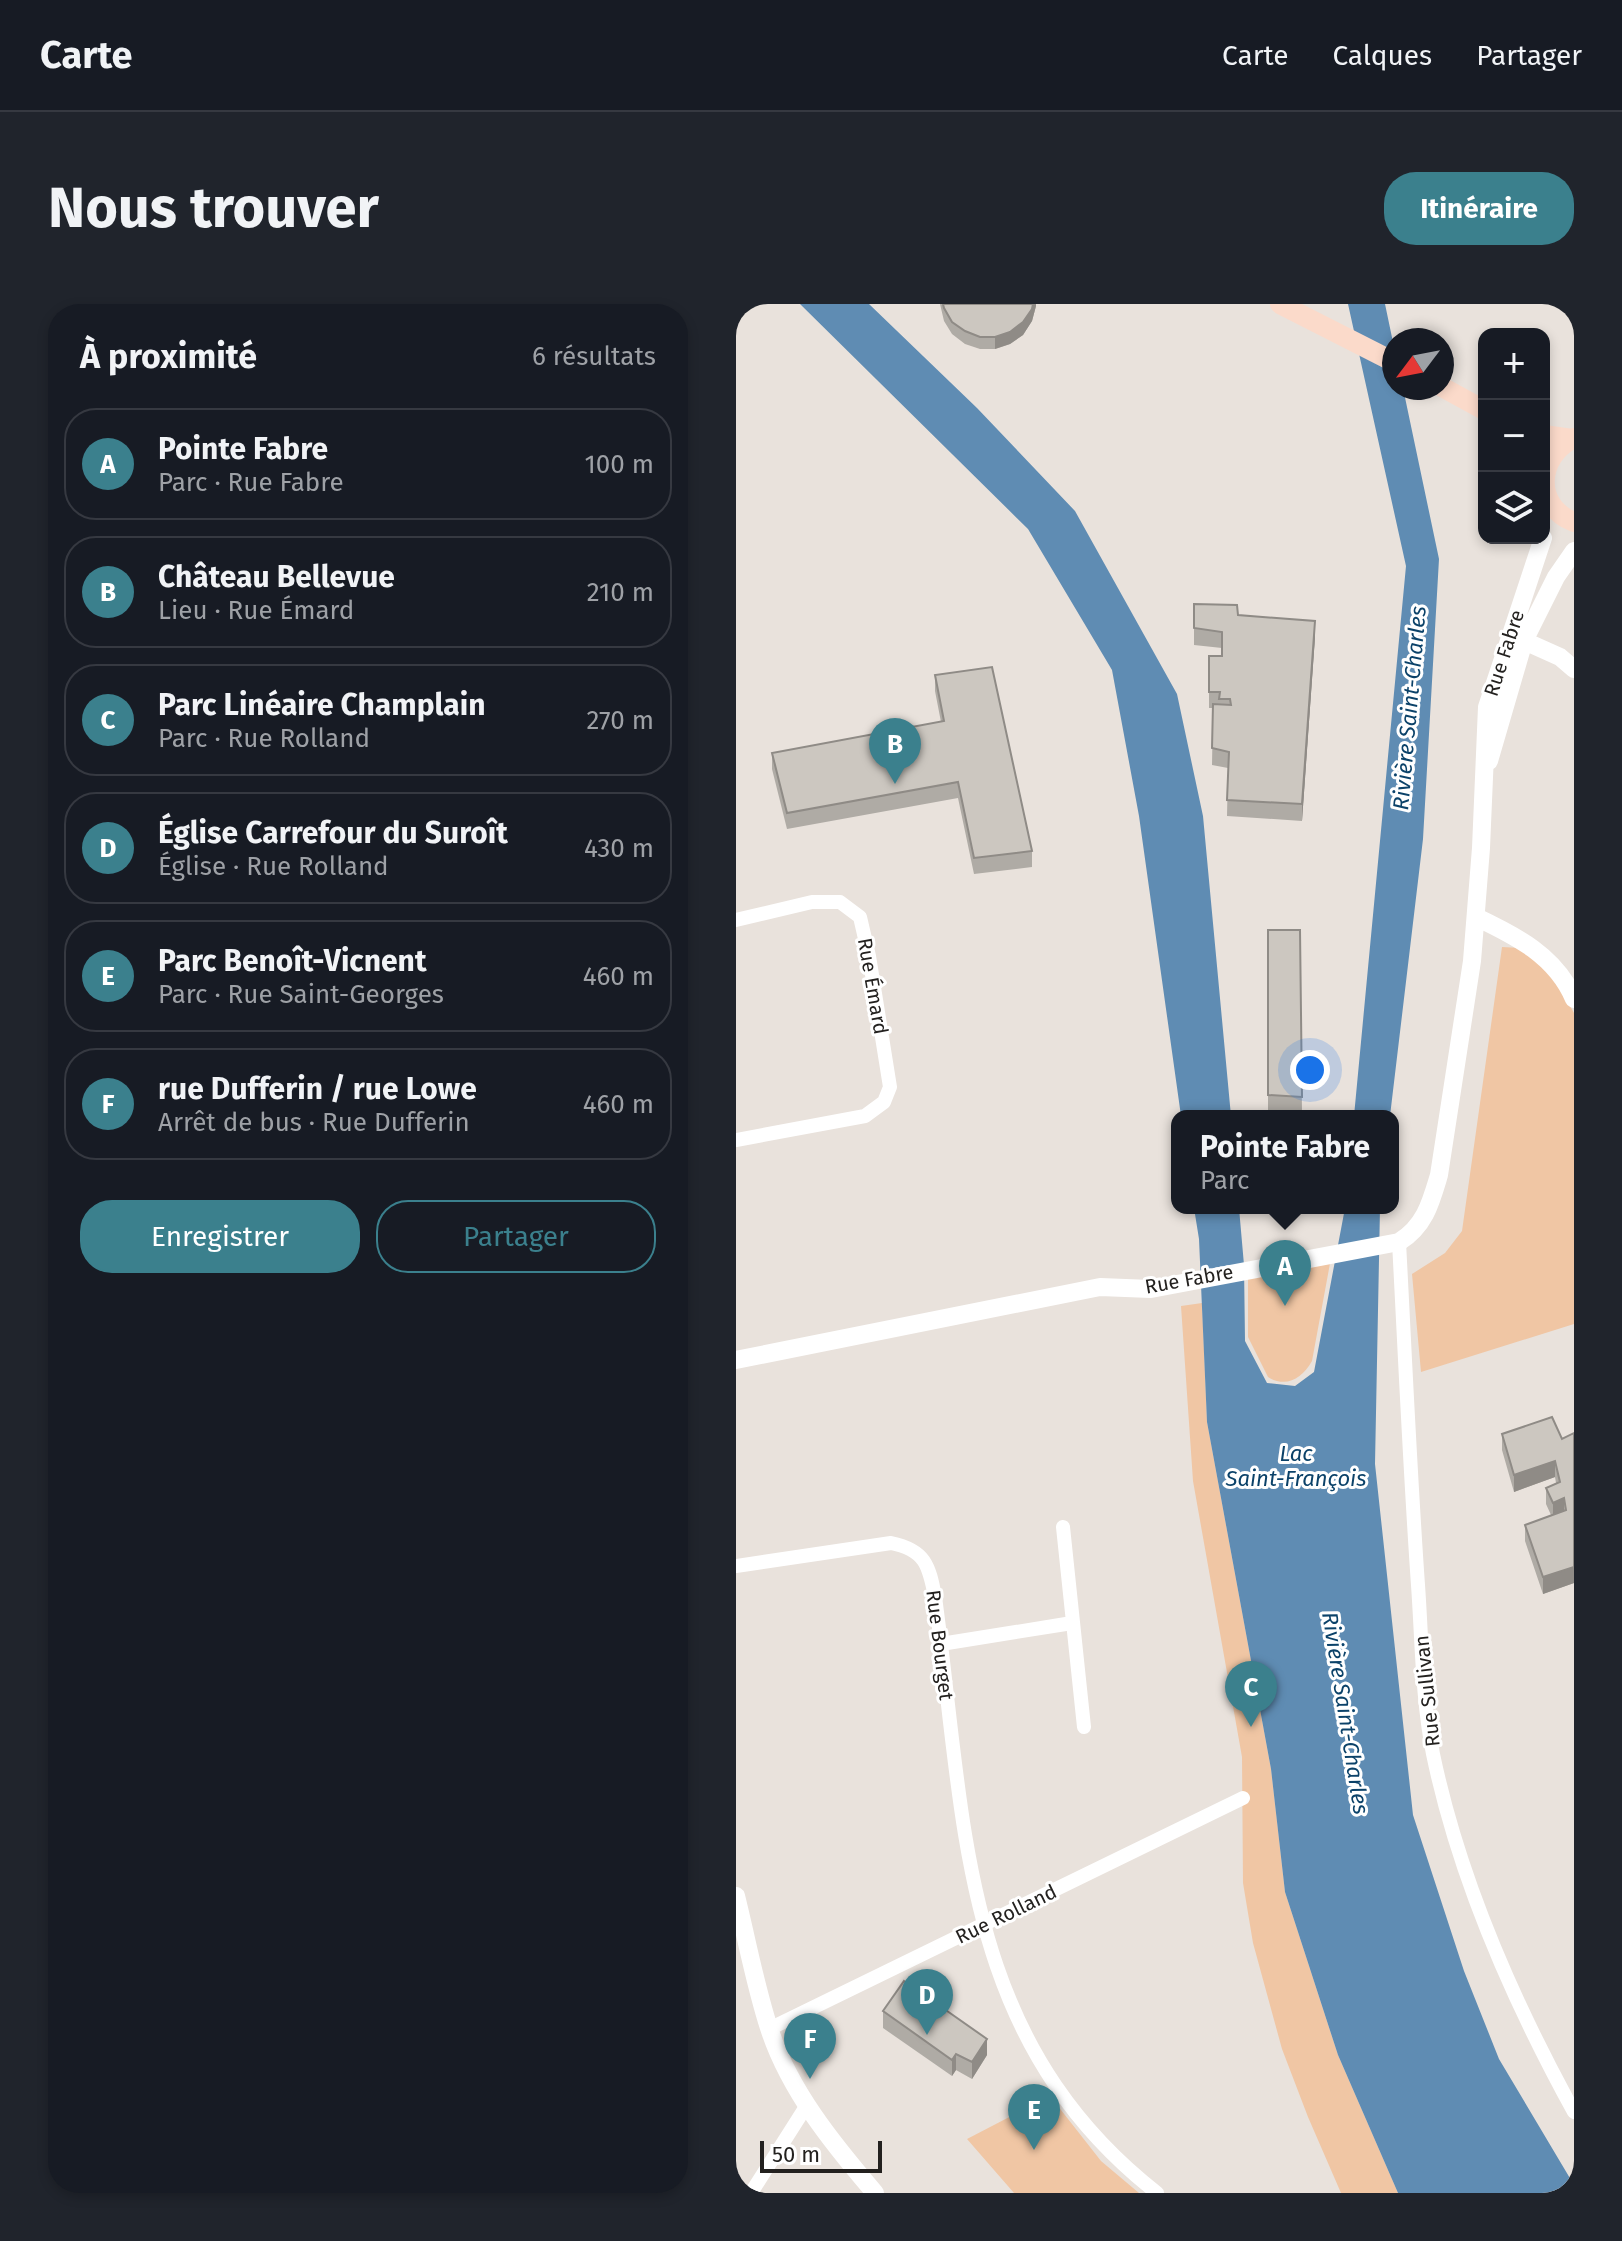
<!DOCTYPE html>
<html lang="fr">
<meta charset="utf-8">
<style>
:root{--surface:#171b24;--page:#20242c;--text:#f1f3f6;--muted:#9ea1a6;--line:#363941;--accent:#3b808d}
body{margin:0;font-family:"Fira Sans",sans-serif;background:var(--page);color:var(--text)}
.controls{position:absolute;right:24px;top:24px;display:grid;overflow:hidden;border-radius:16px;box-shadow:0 4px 12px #0003}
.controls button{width:72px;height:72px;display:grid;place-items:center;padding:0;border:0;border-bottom:2px solid var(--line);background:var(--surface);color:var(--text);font:40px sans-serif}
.compass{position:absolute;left:646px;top:24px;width:72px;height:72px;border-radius:50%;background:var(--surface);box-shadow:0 4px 12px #0003;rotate:238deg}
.scale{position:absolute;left:24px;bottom:20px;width:122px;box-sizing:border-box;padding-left:8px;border:4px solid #23211f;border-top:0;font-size:22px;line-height:28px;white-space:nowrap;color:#23211f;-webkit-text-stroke:6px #fff;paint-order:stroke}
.you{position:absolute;left:574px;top:766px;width:28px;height:28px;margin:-20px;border:6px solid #fff;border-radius:50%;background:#1a73e8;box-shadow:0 0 0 12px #1a73e833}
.badge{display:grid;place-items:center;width:52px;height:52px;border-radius:50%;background:var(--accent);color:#fff;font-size:26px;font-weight:700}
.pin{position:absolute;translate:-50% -66px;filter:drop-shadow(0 2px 4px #0008)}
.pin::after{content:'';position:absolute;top:42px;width:28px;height:24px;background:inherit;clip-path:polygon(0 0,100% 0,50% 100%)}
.popup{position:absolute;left:435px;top:806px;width:228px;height:104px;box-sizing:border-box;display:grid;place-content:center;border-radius:16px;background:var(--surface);filter:drop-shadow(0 2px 6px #0005);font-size:26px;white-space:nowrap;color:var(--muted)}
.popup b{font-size:30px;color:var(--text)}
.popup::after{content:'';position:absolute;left:50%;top:100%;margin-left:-16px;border:16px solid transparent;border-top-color:var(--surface)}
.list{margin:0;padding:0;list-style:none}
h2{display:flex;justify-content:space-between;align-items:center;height:104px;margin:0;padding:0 32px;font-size:34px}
h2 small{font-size:26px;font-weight:400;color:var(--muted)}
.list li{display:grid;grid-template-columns:52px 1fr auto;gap:24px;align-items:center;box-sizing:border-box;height:112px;margin:0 16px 16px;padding:0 16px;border:2px solid var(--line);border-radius:32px}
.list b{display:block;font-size:30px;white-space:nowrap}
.list p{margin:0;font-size:26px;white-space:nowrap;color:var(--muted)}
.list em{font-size:26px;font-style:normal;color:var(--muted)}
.actions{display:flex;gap:16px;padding:24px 32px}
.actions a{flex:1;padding:18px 0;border:2px solid var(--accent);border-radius:32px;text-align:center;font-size:28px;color:var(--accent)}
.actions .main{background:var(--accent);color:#fff}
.icon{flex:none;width:44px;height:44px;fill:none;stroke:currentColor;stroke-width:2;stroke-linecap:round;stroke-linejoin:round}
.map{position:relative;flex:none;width:838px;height:1889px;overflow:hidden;border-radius:32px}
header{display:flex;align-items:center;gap:48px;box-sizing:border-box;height:112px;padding:0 40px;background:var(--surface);border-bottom:2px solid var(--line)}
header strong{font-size:38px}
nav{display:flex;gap:44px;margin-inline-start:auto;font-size:28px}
.intro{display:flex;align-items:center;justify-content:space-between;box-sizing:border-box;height:192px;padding:0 48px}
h1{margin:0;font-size:56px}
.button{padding:20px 36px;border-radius:32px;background:var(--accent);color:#fff;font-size:28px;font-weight:700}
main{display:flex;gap:48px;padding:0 48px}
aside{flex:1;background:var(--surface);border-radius:32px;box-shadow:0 4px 12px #0003}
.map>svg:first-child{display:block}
.green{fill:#f0c6a4}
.water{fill:#5f8cb3}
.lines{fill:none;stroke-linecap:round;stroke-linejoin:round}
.minor{stroke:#fff;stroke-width:14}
.tertiary{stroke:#fff;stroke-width:18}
.secondary{stroke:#fbdaca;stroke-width:20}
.wall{fill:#afaba5}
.shaded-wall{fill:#8f8b86}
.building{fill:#ccc7c0;stroke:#8f8b86;stroke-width:2}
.labels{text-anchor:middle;stroke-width:6;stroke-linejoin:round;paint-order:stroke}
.street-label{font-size:20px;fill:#23211f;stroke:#fff}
.water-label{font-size:22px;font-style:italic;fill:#0b4269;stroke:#fff}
</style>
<header>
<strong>Carte</strong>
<nav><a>Carte</a><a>Calques</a><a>Partager</a></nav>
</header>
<div class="intro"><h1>Nous trouver</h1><a class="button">Itinéraire</a></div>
<main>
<aside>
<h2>À proximité<small>6 résultats</small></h2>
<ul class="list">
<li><span class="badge">A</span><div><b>Pointe Fabre</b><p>Parc · Rue Fabre</p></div><em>100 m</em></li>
<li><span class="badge">B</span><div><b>Château Bellevue</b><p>Lieu · Rue Émard</p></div><em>210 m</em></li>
<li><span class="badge">C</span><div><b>Parc Linéaire Champlain</b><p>Parc · Rue Rolland</p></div><em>270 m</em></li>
<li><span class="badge">D</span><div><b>Église Carrefour du Suroît</b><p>Église · Rue Rolland</p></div><em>430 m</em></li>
<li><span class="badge">E</span><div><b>Parc Benoît-Vicnent</b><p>Parc · Rue Saint-Georges</p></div><em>460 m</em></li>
<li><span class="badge">F</span><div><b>rue Dufferin / rue Lowe</b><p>Arrêt de bus · Rue Dufferin</p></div><em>460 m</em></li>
</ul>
<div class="actions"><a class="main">Enregistrer</a><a>Partager</a></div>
</aside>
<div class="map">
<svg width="838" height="1889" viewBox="0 0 838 1889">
<rect width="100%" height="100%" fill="#e9e2dc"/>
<path class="green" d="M 766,643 L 784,644 L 814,666 L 838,709 L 838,1020 L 685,1068 L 676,970 L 709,949 L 726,927 Z
M 595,954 L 576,1057 C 566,1075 550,1084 532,1073 L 512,1033 L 512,971 Z
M 466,999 L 471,1118 L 535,1465 L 549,1588 L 602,1751 L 662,1889 L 605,1889 L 572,1813 L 546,1745 L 517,1639 L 507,1579 L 506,1453 L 457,1177 L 445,1002 Z
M 314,1792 L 365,1857 L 403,1889 L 278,1889 L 231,1835 Z"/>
<path class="water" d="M 64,0 L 133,0 L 241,104 L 339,207 L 441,390 L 467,512 L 495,812 L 445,812 L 403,512 L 376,366 L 292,225 Z
M 612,0 L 649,0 L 658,43 L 658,84 L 667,84 L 703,255 L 687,535 L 654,812 L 618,812 L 670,262 Z
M 458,904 L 503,904 L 508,961 L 509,1037 L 531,1079 L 559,1082 L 578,1068 L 609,904 L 644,904 L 639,1160 L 677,1511 L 728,1667 L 763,1755 L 838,1881 L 838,1889 L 662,1889 L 602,1751 L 549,1588 L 535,1465 L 471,1118 L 463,935 Z"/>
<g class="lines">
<path class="minor" d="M 0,616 L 76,598 L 104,598 L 124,613 L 133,652 L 154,783 L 148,798 L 129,812 L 0,836
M 663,938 C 669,1052 674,1167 682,1281 C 686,1337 686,1395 697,1450 C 723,1575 777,1697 838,1808
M 327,1223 L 348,1423
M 0,1262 L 155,1239 C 189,1246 193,1261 199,1293 C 230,1519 223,1734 421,1889
M 205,1340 L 336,1319
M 33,1725 L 507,1494
M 15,1889 L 71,1801"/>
<path class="tertiary" d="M 777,332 L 824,353 L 838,365
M 753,457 L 788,337 L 820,273 L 838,247
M 740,613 C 780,632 820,652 838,695
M 0,1056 L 364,983 L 415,985 L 663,938 C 689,922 695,898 703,871 L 736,657 L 745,544 L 751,403 L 807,234
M 0,1592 C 11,1636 19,1681 33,1724 C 53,1786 97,1840 139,1889"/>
<path class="secondary" d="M 544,0 L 658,58
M 706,83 L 748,106
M 808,131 L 836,135
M 838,134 C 801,152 797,202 838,218"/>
</g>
<path class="wall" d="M 204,0 L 300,0 L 300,2 L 296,17 L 287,31 L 274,40 L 259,45 L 244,45 L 229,40 L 216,30 L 208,17 Z
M 458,300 L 579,333 L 566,517 L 491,512 L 492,464 L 476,461 L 477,404 L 473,404 L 473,352 L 486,352 L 486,344 L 458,341 Z
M 199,371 L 296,547 L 296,563 L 238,570 L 222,494 L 51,525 L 36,465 L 36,449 L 205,418 L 199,387 Z
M 532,626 L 564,626 L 566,809 L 532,808 Z
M 766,1130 L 826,1135 L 838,1279 L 807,1290 L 789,1237 L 789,1221 L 815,1211 L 810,1200 L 810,1184 L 820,1179 L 819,1173 L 778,1188 L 766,1146 Z
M 196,1697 L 251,1751 L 236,1775 L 220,1766 L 216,1772 L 147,1724 L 147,1707 Z"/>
<path class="shaded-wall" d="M 297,0 L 300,0 L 300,2 L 296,17 L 287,31 L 274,40 L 259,45 L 259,33 Z
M 579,317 L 579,333 L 566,517 L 566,500 Z
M 819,1157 L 819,1173 L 778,1188 L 778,1171 Z
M 828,1194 L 828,1211 L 817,1216 L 817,1199 Z
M 838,1263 L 838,1279 L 807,1290 L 807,1273 Z
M 251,1735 L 251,1751 L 236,1775 L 236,1758 Z
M 220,1750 L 220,1766 L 216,1772 L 216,1756 Z"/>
<path class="building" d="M 207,0 L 297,0 L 296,5 L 287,18 L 274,28 L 259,33 L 244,33 L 229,27 L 216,18 L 208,4 Z
M 458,300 L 501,301 L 502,311 L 579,317 L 566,500 L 491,496 L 493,448 L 476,444 L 477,400 L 495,401 L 494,395 L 483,395 L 484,388 L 473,388 L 473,352 L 486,352 L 486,328 L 458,324 Z
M 256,363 L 296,547 L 238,554 L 222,478 L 51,509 L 36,449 L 208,417 L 199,371 Z
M 532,626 L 564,626 L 566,793 L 532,791 Z
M 816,1113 L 826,1135 L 838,1129 L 838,1263 L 807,1273 L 789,1221 L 830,1206 L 828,1194 L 817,1199 L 810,1184 L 824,1178 L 819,1157 L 778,1171 L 766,1130 Z
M 168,1677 L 187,1691 L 190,1686 L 196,1690 L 194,1695 L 251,1735 L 236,1758 L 220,1750 L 216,1756 L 147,1707 Z"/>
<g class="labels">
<g class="street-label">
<text transform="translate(768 349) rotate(-72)" y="7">Rue Fabre</text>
<text transform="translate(137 682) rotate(80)" y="7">Rue Émard</text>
<text transform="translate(453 975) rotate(-10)" y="7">Rue Fabre</text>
<text transform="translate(204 1341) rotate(83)" y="7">Rue Bourget</text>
<text transform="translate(691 1387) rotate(-96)" y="7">Rue Sullivan</text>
<text transform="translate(270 1610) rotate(-26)" y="7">Rue Rolland</text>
</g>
<g class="water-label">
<text transform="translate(673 404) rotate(-85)" y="8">Rivière Saint-Charles</text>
<text x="560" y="1157">Lac<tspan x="560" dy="25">Saint-François</tspan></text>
<text transform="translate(610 1409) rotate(81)" y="8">Rivière Saint-Charles</text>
</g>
</g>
</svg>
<div class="controls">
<button>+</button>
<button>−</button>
<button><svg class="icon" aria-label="layers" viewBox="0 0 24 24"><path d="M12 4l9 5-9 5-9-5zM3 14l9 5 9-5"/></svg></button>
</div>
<svg class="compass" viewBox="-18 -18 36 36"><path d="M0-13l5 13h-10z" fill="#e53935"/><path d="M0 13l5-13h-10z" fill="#9ea1a6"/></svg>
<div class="scale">50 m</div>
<div class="you"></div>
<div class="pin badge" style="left:549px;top:1002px">A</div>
<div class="popup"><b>Pointe Fabre</b>Parc</div>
<div class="pin badge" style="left:159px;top:480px">B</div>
<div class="pin badge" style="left:515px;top:1423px">C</div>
<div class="pin badge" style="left:191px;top:1731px">D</div>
<div class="pin badge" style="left:298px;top:1846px">E</div>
<div class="pin badge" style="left:74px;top:1775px">F</div>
</div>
</main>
